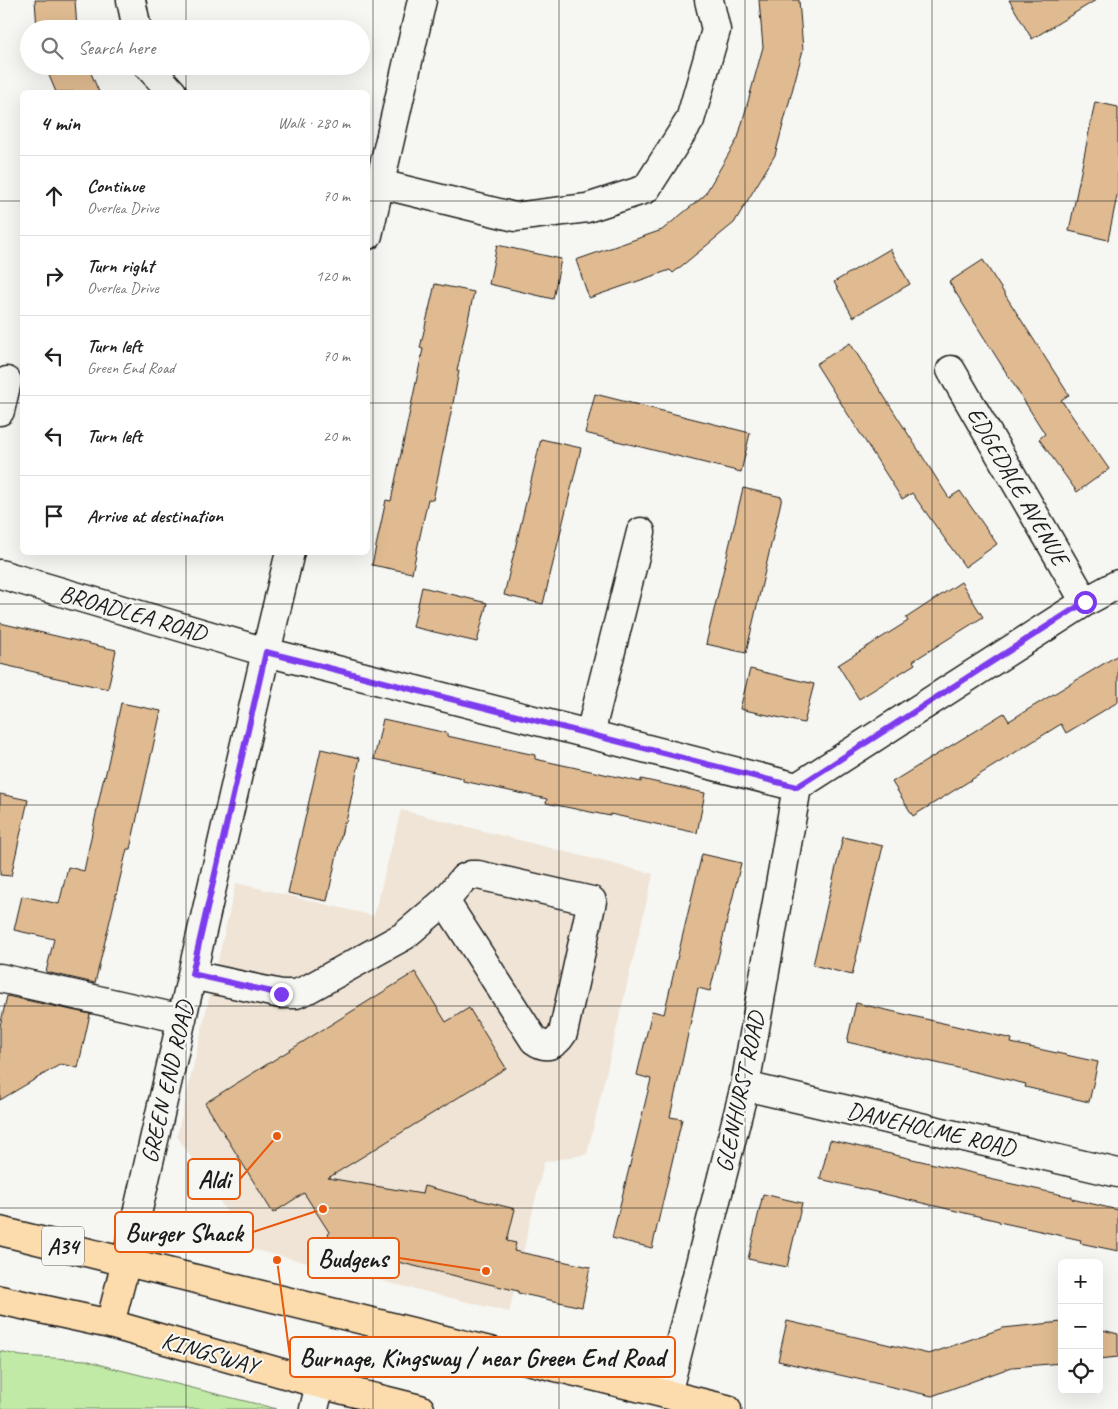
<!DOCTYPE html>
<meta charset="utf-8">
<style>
:root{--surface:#fff;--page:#f2f2f2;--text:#222;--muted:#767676;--line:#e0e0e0}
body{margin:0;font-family:Caveat,sans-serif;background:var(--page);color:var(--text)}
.controls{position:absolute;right:15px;bottom:15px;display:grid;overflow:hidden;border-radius:8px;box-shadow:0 5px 20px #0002}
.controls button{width:45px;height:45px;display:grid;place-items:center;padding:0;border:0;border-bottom:1px solid var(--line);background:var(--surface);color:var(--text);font:25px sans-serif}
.stop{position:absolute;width:15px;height:15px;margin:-11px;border:4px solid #7c3aed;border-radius:50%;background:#fff}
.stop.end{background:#7c3aed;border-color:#fff;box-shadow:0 1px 5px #0008}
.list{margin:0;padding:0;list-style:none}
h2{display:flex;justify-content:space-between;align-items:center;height:65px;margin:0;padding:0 20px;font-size:21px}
h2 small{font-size:16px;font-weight:400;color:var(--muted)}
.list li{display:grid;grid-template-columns:32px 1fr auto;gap:15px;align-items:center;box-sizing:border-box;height:80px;padding:0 20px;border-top:1px solid var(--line)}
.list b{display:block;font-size:19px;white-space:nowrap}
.list p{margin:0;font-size:16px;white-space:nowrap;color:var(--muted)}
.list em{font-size:16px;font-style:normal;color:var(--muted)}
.icon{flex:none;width:28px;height:28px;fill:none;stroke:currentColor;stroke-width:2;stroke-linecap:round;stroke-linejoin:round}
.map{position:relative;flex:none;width:1118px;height:1409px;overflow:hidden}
.search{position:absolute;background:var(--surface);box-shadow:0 5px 20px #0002;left:20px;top:20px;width:350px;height:55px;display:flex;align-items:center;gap:12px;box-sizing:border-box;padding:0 18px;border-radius:28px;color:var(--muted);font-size:19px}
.panel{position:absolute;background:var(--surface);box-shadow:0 5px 20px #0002;left:20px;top:90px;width:350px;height:465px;border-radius:8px}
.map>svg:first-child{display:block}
.built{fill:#efe4d5}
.green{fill:#c1eaa6;stroke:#6e8361}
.building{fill:#e0bb91;stroke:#1c1c1c}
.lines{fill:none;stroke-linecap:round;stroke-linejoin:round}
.minor-casing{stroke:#1c1c1c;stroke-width:31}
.highway-casing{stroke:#1c1c1c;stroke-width:31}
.minor{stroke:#f6f6f2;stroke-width:28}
.highway{stroke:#fcdcac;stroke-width:28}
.route{stroke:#7c3aed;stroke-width:6}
.grid{fill:none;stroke:#1c1c1c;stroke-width:1;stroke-opacity:0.55}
.labels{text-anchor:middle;stroke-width:4.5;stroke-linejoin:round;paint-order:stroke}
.shield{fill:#f6f6f2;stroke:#5d5d5c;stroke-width:1}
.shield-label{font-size:22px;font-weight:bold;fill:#1c1c1c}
.street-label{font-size:24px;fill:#1c1c1c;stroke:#f6f6f2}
.leader{fill:none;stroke:#e8590c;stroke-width:2}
.callout-dot{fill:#e8590c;stroke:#f6f6f2;stroke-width:2}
.callout{fill:#f6f6f2;stroke:#e8590c;stroke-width:2}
.callout-label{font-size:25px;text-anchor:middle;font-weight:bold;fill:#1c1c1c}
</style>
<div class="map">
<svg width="1118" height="1409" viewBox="0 0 1118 1409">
<rect width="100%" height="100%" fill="#f6f6f2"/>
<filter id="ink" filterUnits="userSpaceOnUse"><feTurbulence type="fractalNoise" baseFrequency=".02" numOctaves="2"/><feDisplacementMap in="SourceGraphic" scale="10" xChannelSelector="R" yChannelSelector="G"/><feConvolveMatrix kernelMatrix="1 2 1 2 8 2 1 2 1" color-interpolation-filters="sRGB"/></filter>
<g filter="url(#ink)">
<path class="built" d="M 401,810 L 653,874 L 587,1154 L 544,1162 L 509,1312 L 251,1249 L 177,1136 L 236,883 L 374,916 Z"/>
<path class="green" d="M 0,1351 L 21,1356 L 86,1360 L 112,1368 L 277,1409 L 0,1409 Z"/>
<path class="building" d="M 35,0 L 75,0 L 77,29 L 37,29 Z
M 759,0 L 799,0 L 803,50 L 775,155 L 734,223 L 673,273 L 670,270 L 589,298 L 576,260 L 662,230 L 704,196 L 738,138 L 763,47 Z
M 1009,0 L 1096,0 L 1032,39 Z
M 45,66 L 88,66 L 99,92 L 56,92 Z
M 1095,102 L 1118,107 L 1118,191 L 1108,240 L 1069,231 Z
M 497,245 L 561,259 L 553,299 L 489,284 Z
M 890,249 L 910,284 L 853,317 L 834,282 Z
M 983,260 L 1069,395 L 1061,400 L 1109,469 L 1077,492 L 1039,439 L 1045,434 L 949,282 Z
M 435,284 L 474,292 L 457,371 L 459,371 L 453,403 L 433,500 L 428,499 L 412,573 L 372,565 L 386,500 L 391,501 L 423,349 L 420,348 Z
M 850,343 L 949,498 L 960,491 L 997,544 L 965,567 L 912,493 L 902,499 L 816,364 Z
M 595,394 L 750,433 L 741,472 L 585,433 Z
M 541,439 L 581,448 L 543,604 L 504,595 Z
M 743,488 L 782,497 L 746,653 L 706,644 Z
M 961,582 L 983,617 L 913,661 L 915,664 L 859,699 L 838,665 L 908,621 L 906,618 Z
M 422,587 L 487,603 L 477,642 L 413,627 Z
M 0,623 L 116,650 L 108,689 L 43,675 L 43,674 L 0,664 Z
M 1118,655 L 1118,702 L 1066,733 L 1061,724 L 913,816 L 892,782 L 1004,713 L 1009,721 Z
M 750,669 L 814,684 L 804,723 L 740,709 Z
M 121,703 L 161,711 L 130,849 L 127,849 L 95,983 L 46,972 L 54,939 L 14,930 L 22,896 L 59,904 L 68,867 L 84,871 L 104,776 L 105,777 Z
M 383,719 L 447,733 L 447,736 L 535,755 L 535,759 L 641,782 L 641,779 L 705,793 L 697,833 L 610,814 L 610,816 L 546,803 L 547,799 L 463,781 L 463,778 L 374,759 Z
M 321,749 L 360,758 L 346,822 L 344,822 L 327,901 L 288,893 Z
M 0,794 L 28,800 L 11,876 L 0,875 Z
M 843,837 L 883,846 L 852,975 L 813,965 Z
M 702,854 L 741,863 L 710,991 L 698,988 L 670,1117 L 682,1119 L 652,1248 L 612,1238 L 651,1079 L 637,1075 L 652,1011 L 664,1014 Z
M 415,972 L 446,1022 L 469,1008 L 506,1068 L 328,1178 L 422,1194 L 424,1186 L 515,1209 L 507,1241 L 516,1243 L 514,1251 L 590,1267 L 582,1307 L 518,1293 L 518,1291 L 327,1245 L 329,1232 L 304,1193 L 273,1213 L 205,1103 Z
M 7,996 L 90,1014 L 78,1068 L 61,1064 L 0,1100 L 0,1026 Z
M 856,1003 L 1012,1039 L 1011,1043 L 1098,1062 L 1089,1102 L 1025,1087 L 1026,1084 L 847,1042 Z
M 830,1140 L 986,1176 L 985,1178 L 1072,1197 L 1072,1199 L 1118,1210 L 1118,1251 L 1080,1243 L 1081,1240 L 999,1222 L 999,1221 L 820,1179 Z
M 763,1194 L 802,1203 L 787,1267 L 748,1259 Z
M 787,1321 L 929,1354 L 1003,1328 L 1062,1322 L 1062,1363 L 1012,1367 L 932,1396 L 778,1361 Z
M 1099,1329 L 1118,1334 L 1118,1357 L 1099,1359 Z"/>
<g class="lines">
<g class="minor-casing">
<path id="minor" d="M 131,0 L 137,29
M 148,66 L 172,92
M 368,181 L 515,217 L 587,208 L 646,189 L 690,120 L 716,30 L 709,0
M 368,235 L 422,0
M 951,370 L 1085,602
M 0,411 L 7,381
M 0,574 L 266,652 L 797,787 L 1085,602 L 1118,584
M 590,734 L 641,532
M 192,975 L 281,994 L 296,994 L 308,989 L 404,936 L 445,901 L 464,878 L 471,875 L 478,875 L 592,901 L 563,1033 C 555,1046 546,1049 534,1040 L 445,901
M 0,978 L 182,1019
M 745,1086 L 1118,1173
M 126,1262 L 266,652 L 290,552
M 667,1394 L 745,1086 L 797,787
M 314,1409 L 320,1384"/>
</g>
<g class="highway-casing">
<path id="highway" d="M 0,1231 L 727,1409
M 0,1300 L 110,1324 L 320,1384 L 420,1409
M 110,1324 L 126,1262"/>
</g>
<use href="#minor" class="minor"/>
<use href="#highway" class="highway"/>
</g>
</g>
<g class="lines" filter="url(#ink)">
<path class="route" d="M 281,994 L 192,974 L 266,652 L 797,787 L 1085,602"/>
</g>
<path class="grid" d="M 186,0 L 186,29M 373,0 L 373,1409M 559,0 L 559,1409M 745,0 L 745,1409M 932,0 L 932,1409M 186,66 L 186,92M 0,201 L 22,201M 368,201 L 1118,201M 0,403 L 22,403M 368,403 L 1118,403M 186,552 L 186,1409M 0,604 L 1118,604M 0,805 L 1118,805M 0,1006 L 1118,1006M 0,1208 L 1118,1208"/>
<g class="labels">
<rect class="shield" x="42" y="1226.5" width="42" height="39" rx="4"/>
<g class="shield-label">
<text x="63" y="1254">A34</text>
</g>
<g class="street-label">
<text transform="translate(1018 486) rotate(60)" y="8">EDGEDALE AVENUE</text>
<text transform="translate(133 613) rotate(16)" y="8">BROADLEA ROAD</text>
<text transform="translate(167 1082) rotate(-77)" y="8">GREEN END ROAD</text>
<text transform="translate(740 1092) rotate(-78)" y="8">GLENHURST ROAD</text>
<text transform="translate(931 1129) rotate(13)" y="8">DANEHOLME ROAD</text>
<text transform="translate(210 1353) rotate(16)" y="8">KINGSWAY</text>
</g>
</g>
<path class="leader" d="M277 1136L240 1179M323 1209L253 1232M486 1271L399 1258M277 1260L290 1357"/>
<g class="callout-dot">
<circle cx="277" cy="1136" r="5"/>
<circle cx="323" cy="1209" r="5"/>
<circle cx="486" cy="1271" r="5"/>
<circle cx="277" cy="1260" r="5"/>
</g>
<g class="callout">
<rect x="188" y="1159" width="52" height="40" rx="5"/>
<rect x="115" y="1212" width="138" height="40" rx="5"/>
<rect x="308" y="1238" width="91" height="40" rx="5"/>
<rect x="290" y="1337" width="385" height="40" rx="5"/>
</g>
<g class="callout-label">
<text x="214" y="1188">Aldi</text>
<text x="184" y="1241">Burger Shack</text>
<text x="353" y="1267">Budgens</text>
<text x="482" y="1366">Burnage, Kingsway / near Green End Road</text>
</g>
</svg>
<div class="controls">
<button>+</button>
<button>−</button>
<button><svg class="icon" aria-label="locate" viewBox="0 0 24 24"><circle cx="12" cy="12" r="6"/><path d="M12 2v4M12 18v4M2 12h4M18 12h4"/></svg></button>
</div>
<div class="stop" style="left:1085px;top:602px"></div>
<div class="stop end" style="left:281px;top:994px"></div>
<div class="search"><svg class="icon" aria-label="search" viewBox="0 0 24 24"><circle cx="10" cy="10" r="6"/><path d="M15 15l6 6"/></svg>Search here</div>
<section class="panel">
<h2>4 min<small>Walk · 280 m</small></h2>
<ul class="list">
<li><svg class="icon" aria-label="ahead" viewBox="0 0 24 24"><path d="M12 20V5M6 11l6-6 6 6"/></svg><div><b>Continue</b><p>Overlea Drive</p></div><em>70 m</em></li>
<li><svg class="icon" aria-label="right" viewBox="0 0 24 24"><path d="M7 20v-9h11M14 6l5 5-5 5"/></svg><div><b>Turn right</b><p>Overlea Drive</p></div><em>120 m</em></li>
<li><svg class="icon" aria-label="left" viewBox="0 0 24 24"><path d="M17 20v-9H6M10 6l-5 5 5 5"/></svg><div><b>Turn left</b><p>Green End Road</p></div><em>70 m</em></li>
<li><svg class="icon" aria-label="left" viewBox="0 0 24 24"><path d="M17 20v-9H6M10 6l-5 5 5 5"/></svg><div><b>Turn left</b></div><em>20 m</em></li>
<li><svg class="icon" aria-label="arrive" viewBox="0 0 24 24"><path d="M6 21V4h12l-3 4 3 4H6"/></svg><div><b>Arrive at destination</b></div></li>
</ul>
</section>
</div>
